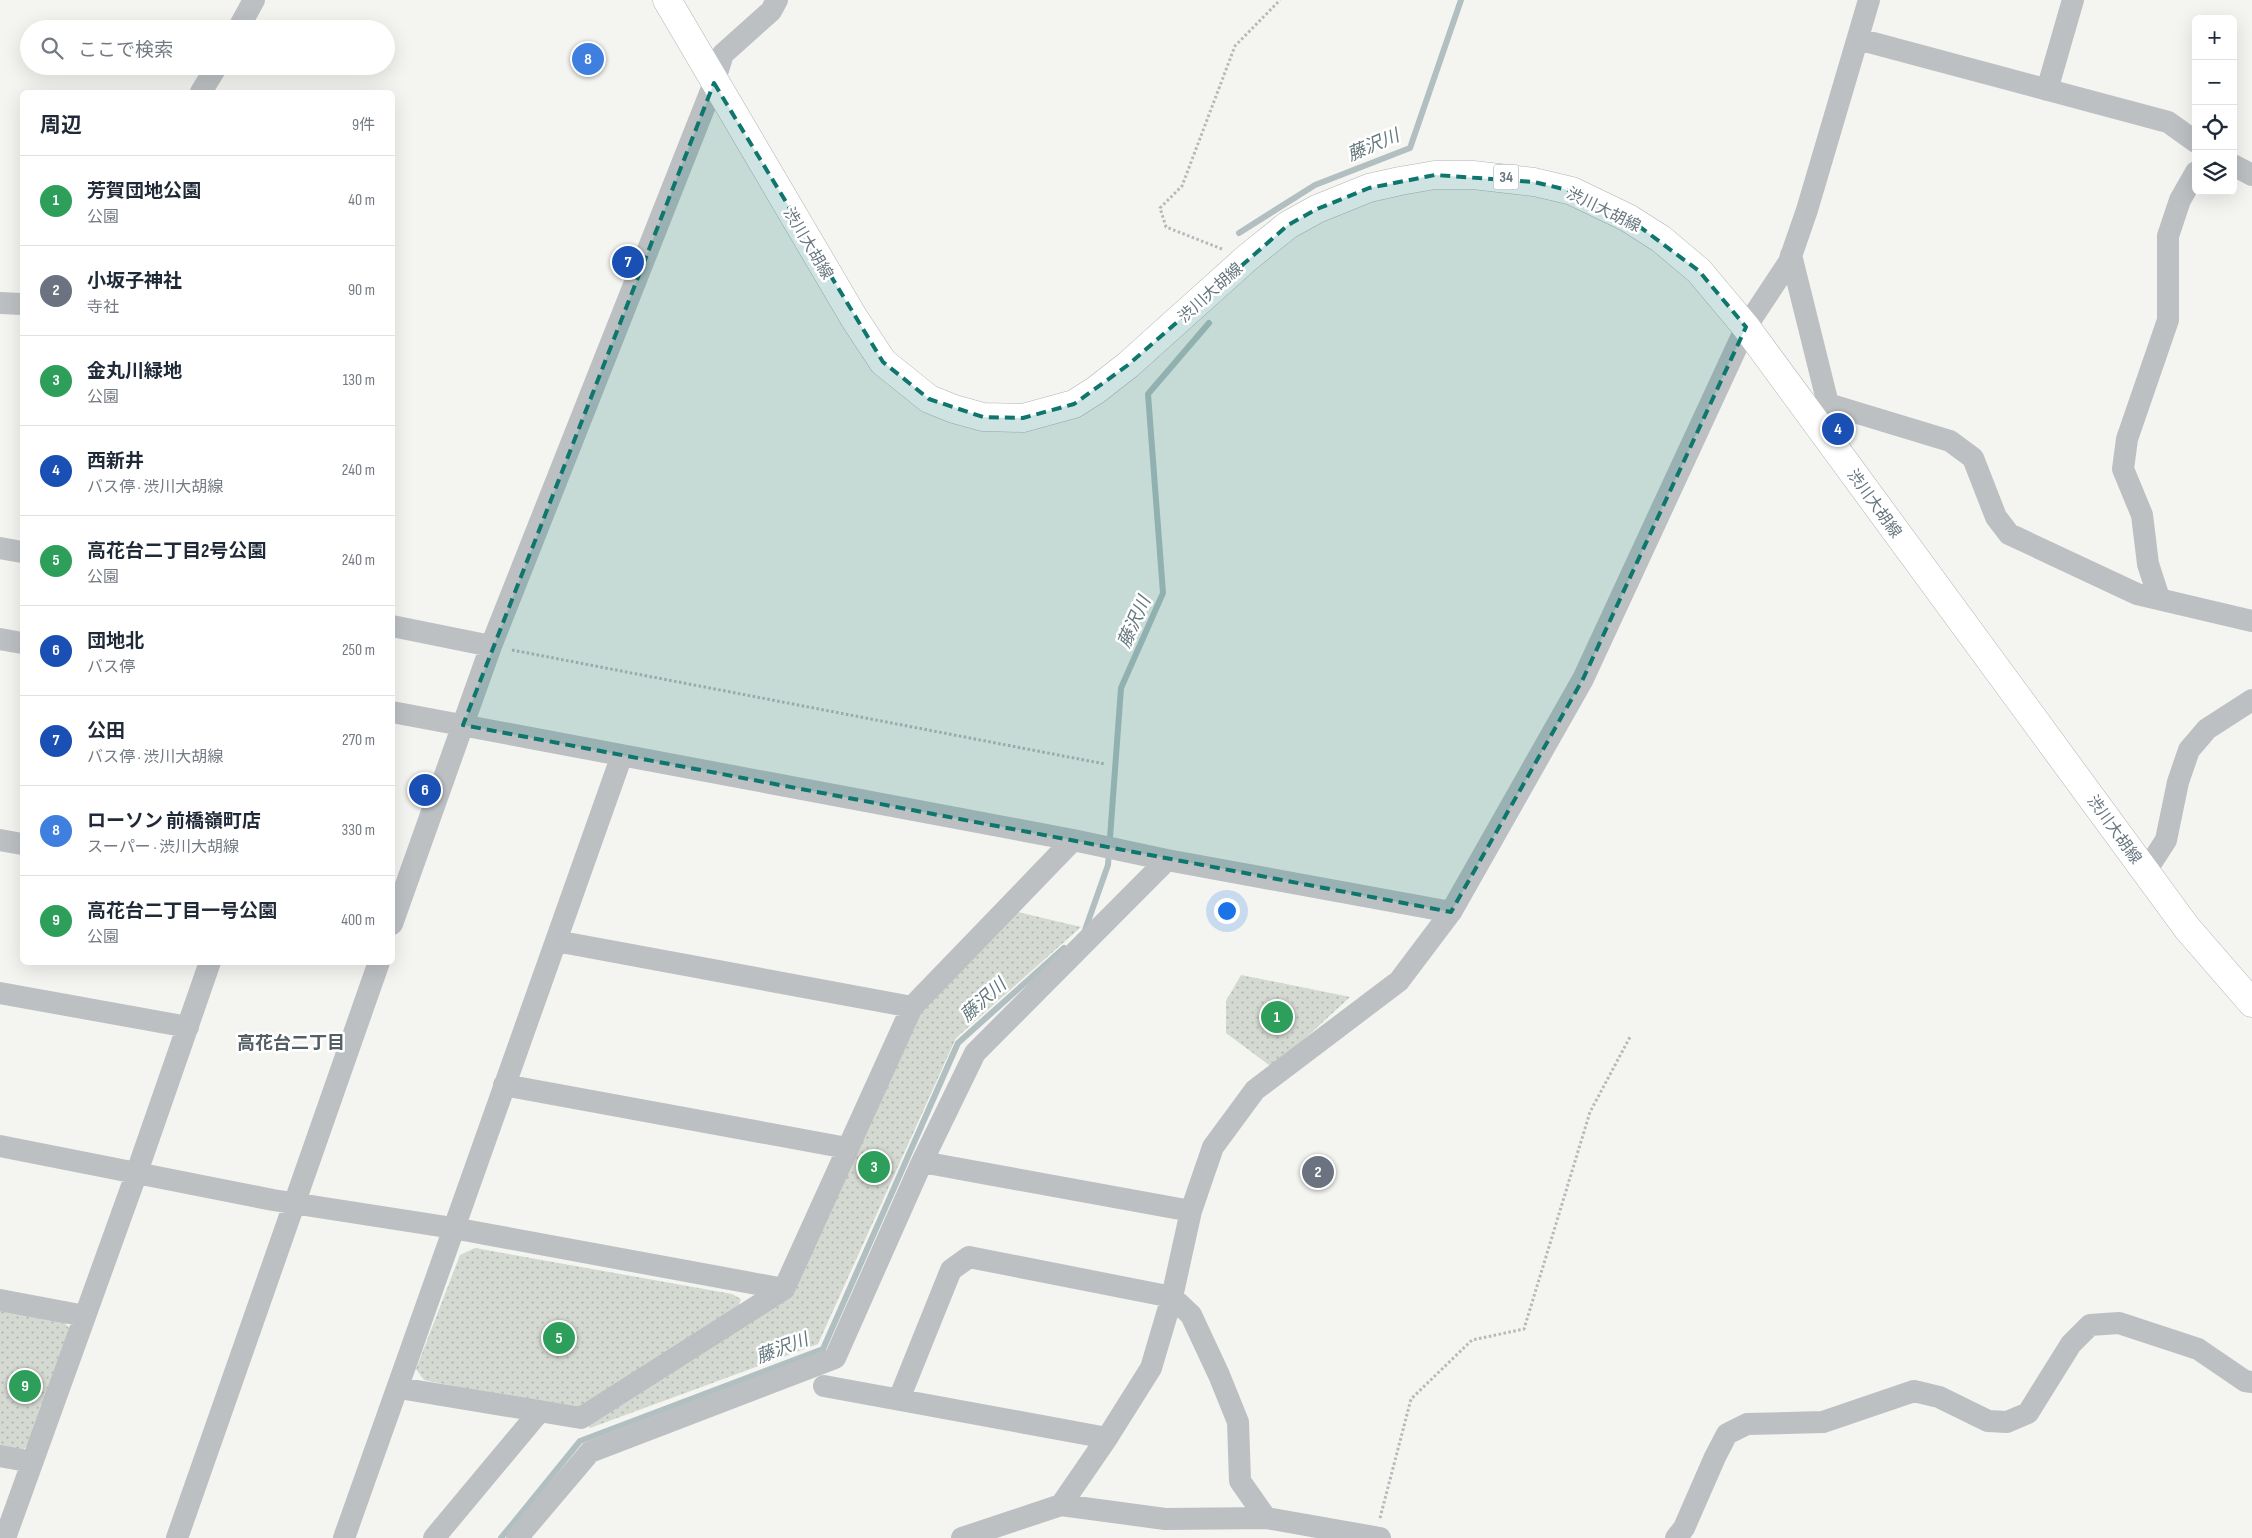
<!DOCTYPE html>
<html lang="ja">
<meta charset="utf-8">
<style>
:root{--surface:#fff;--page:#f6f6f7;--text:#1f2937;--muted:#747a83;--line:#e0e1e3;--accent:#2563eb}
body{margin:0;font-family:"Sofia Sans Condensed","Noto Sans JP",sans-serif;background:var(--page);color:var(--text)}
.controls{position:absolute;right:15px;top:15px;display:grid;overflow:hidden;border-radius:8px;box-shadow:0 5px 20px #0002}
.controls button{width:45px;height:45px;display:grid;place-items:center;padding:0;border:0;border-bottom:1px solid var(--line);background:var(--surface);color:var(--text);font:25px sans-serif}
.you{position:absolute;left:1226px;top:910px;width:18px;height:18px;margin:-12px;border:4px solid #fff;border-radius:50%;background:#1a73e8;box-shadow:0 0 0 8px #1a73e833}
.badge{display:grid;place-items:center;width:32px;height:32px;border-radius:50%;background:var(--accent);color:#fff;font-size:16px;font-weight:700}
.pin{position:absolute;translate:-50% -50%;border:2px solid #fff;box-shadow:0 1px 5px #0006}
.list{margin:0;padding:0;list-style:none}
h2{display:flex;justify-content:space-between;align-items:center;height:65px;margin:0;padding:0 20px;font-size:21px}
h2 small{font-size:16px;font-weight:400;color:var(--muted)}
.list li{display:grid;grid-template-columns:32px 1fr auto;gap:15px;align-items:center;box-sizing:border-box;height:90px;padding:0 20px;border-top:1px solid var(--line)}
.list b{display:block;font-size:19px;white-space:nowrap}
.list p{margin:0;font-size:16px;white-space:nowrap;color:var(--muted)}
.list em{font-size:16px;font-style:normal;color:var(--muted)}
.icon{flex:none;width:28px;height:28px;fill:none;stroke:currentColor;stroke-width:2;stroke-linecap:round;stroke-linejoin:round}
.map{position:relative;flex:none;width:2252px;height:1538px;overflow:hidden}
.search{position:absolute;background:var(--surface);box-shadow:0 5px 20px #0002;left:20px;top:20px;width:375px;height:55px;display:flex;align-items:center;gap:12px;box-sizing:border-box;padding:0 18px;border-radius:28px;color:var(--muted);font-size:19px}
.panel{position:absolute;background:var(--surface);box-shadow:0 5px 20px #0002;left:20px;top:90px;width:375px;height:875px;border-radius:8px}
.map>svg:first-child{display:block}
.park{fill:url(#park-dots)}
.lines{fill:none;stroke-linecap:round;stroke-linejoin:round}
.stream{stroke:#b2bfc1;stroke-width:6}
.major-casing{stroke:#b0b4b7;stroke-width:29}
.path{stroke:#b6b9bb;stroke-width:3;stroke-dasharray:2.5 2.5;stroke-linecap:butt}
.minor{stroke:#bcc0c3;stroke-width:22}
.major{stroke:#fff;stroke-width:28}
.marked{fill:#0f766e;fill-opacity:0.2;stroke:#0f766e;stroke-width:4;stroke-dasharray:10 6;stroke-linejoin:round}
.labels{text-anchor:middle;stroke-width:5;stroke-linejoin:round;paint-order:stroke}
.shield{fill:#fff;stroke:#959fa5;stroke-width:1}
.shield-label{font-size:15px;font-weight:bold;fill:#67767f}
.street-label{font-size:16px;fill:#67767f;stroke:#fff}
.water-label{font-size:18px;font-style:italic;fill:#63777c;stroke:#fff}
.neighbourhood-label{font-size:18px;font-weight:bold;fill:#545f65;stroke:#fff}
</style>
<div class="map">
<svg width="2252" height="1538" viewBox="0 0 2252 1538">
<defs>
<pattern id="park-dots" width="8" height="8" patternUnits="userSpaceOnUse" patternTransform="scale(1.25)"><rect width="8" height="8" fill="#d4d9d1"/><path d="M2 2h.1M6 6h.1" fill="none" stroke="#b0b5af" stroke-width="1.8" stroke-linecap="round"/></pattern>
</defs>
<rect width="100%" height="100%" fill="#f4f4f1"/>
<path class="park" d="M 1018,912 L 1081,927 L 956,1038 L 818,1344 L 590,1428 L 587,1424 L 792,1295 L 920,1014 Z
M 1241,975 L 1350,997 L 1273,1068 L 1226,1033 L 1226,1001 Z
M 475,1248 L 732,1294 L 741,1299 L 738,1307 L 580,1410 L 568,1410 L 424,1380 L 416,1369 L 460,1255 Z
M 0,1310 L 63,1321 L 70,1329 L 31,1444 L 22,1450 L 0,1446 Z"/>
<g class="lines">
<path class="stream" d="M 1239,233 L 1315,185 L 1410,148 L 1461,0
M 1085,930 L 1108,865 L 1121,688 L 1163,593 L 1148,394 L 1209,323
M 501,1538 L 580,1441 L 823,1349 L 958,1043 L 1064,948"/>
<g class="major-casing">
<path id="major" d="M 667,0 L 854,318 L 883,362 L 929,399 L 954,409 L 983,417 L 1023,418 L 1074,404 L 1096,390 L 1128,365 L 1247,258 L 1288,225 L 1317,209 L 1369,188 L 1400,181 L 1435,175 L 1473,175 L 1534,182 L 1572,191 L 1628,218 L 1661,239 L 1699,271 L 1746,327 L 2187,928 L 2252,1003"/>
</g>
<path class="path" d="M 1222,249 L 1166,227 L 1160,208 L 1182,186 L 1235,46 L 1280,0
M 512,650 L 1105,764
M 1380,1518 L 1411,1399 L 1472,1340 L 1524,1329 L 1590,1112 L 1630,1037"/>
<path class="minor" d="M 238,29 L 254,0
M 1858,39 L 2168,122 L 2196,142
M 2047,90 L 2073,0
M 201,92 L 217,66
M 2233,165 L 2252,175
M 1791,255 L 1828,404 L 1817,415
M 0,303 L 22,304
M 1828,404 L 1950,441 L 1973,458 L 1996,517 L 2009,534 L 2137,594 L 2252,621
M 0,548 L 22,552
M 2159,598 L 2148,564 L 2142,515 L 2123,469 L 2127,439 L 2168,320 L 2168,236 L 2180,200 L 2196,172
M 392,626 L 491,646
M 0,639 L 22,643
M 392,712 L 1073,840 L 1167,860 L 1451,912
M 0,840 L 22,844
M 2146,871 L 2166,840 L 2178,782 L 2189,750 L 2207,729 L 2252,700
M 392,924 L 491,646 L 714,83 L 723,54 L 771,11 L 777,0
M 556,941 L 912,1007
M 0,993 L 188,1027
M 504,1085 L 847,1148
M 0,1146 L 273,1200 L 453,1228 L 784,1289 L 912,1007 L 1073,840
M 922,1162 L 1191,1211
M 0,1300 L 85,1316
M 824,1386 L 1107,1438
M 399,1388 L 581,1418 L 784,1289
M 899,1399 L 951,1270 L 969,1257 L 1172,1297 L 1191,1315 L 1219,1375 L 1238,1422 L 1240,1481 L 1266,1518
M 0,1456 L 32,1462
M 1061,1505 L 1107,1438 L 1151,1368 L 1172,1297 L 1191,1211 L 1213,1147 L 1255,1090 L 1399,981 L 1451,912 L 1583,679 L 1746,327 L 1789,262 L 1807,210 L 1869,0
M 5,1538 L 137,1172 L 210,962
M 177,1538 L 379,962
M 344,1538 L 622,755
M 434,1538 L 540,1411
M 517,1538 L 590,1452 L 835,1358 L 922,1162 L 975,1053 L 1167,860
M 962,1538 L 1061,1505 L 1165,1519 L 1266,1518 L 1380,1538
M 1676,1538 L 1684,1528 L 1715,1457 L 1727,1434 L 1747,1424 L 1823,1422 L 1914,1391 L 1939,1397 L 1988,1421 L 2007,1422 L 2028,1413 L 2071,1344 L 2090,1325 L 2119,1323 L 2198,1349 L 2245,1381 L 2252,1382"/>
<use href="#major" class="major"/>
</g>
<path class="marked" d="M 714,83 L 883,362 L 929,399 L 983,417 L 1023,418 L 1074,404 L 1128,365 L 1288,225 L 1317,209 L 1369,188 L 1435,175 L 1534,182 L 1572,191 L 1628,218 L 1699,271 L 1746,327 L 1583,679 L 1451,912 L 463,725 Z"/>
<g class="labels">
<rect class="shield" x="1493.5" y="164.5" width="25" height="25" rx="4"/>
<g class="shield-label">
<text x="1506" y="182">34</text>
</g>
<g class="street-label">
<text transform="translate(1604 209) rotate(26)" y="6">渋川大胡線</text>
<text transform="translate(809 243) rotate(59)" y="6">渋川大胡線</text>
<text transform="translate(1210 292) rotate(-42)" y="6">渋川大胡線</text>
<text transform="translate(1875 503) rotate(54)" y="6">渋川大胡線</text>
<text transform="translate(2115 829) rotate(54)" y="6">渋川大胡線</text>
</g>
<g class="water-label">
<text transform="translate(1373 145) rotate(-23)" y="6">藤沢川</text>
<text transform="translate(1134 622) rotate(-66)" y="6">藤沢川</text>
<text transform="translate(983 1000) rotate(-42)" y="6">藤沢川</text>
<text transform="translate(782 1348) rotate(-21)" y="6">藤沢川</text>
</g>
<g class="neighbourhood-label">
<text x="291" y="1049">高花台二丁目</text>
</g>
</g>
</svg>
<div class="controls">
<button>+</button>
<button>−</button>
<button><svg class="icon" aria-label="locate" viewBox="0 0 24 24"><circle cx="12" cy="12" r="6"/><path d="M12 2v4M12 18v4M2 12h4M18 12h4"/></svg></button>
<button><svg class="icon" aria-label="layers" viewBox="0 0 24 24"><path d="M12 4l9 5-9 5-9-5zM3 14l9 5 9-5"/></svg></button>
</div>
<div class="you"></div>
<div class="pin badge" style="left:1277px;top:1017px;background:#2e9e5b">1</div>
<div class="pin badge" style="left:1318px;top:1172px;background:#6b7280">2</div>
<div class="pin badge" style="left:874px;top:1167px;background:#2e9e5b">3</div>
<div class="pin badge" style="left:1838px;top:429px;background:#1a4fb4">4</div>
<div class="pin badge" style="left:559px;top:1338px;background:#2e9e5b">5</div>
<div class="pin badge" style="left:425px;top:790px;background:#1a4fb4">6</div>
<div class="pin badge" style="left:628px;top:262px;background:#1a4fb4">7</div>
<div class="pin badge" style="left:588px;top:59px;background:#3f7fe0">8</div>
<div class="pin badge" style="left:25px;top:1386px;background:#2e9e5b">9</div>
<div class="search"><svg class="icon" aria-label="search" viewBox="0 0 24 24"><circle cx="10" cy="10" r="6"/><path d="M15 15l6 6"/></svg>ここで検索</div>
<section class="panel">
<h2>周辺<small>9件</small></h2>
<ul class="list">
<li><span class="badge" style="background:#2e9e5b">1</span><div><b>芳賀団地公園</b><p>公園</p></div><em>40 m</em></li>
<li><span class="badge" style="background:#6b7280">2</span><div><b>小坂子神社</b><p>寺社</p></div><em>90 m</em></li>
<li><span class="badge" style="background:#2e9e5b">3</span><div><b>金丸川緑地</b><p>公園</p></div><em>130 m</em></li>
<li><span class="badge" style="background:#1a4fb4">4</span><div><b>西新井</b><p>バス停 · 渋川大胡線</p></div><em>240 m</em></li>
<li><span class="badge" style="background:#2e9e5b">5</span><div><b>高花台二丁目2号公園</b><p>公園</p></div><em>240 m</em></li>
<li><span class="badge" style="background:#1a4fb4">6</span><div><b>団地北</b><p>バス停</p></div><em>250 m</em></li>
<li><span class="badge" style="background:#1a4fb4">7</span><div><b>公田</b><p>バス停 · 渋川大胡線</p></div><em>270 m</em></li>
<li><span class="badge" style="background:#3f7fe0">8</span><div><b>ローソン 前橋嶺町店</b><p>スーパー · 渋川大胡線</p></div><em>330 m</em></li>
<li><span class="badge" style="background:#2e9e5b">9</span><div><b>高花台二丁目一号公園</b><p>公園</p></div><em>400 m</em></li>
</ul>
</section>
</div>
